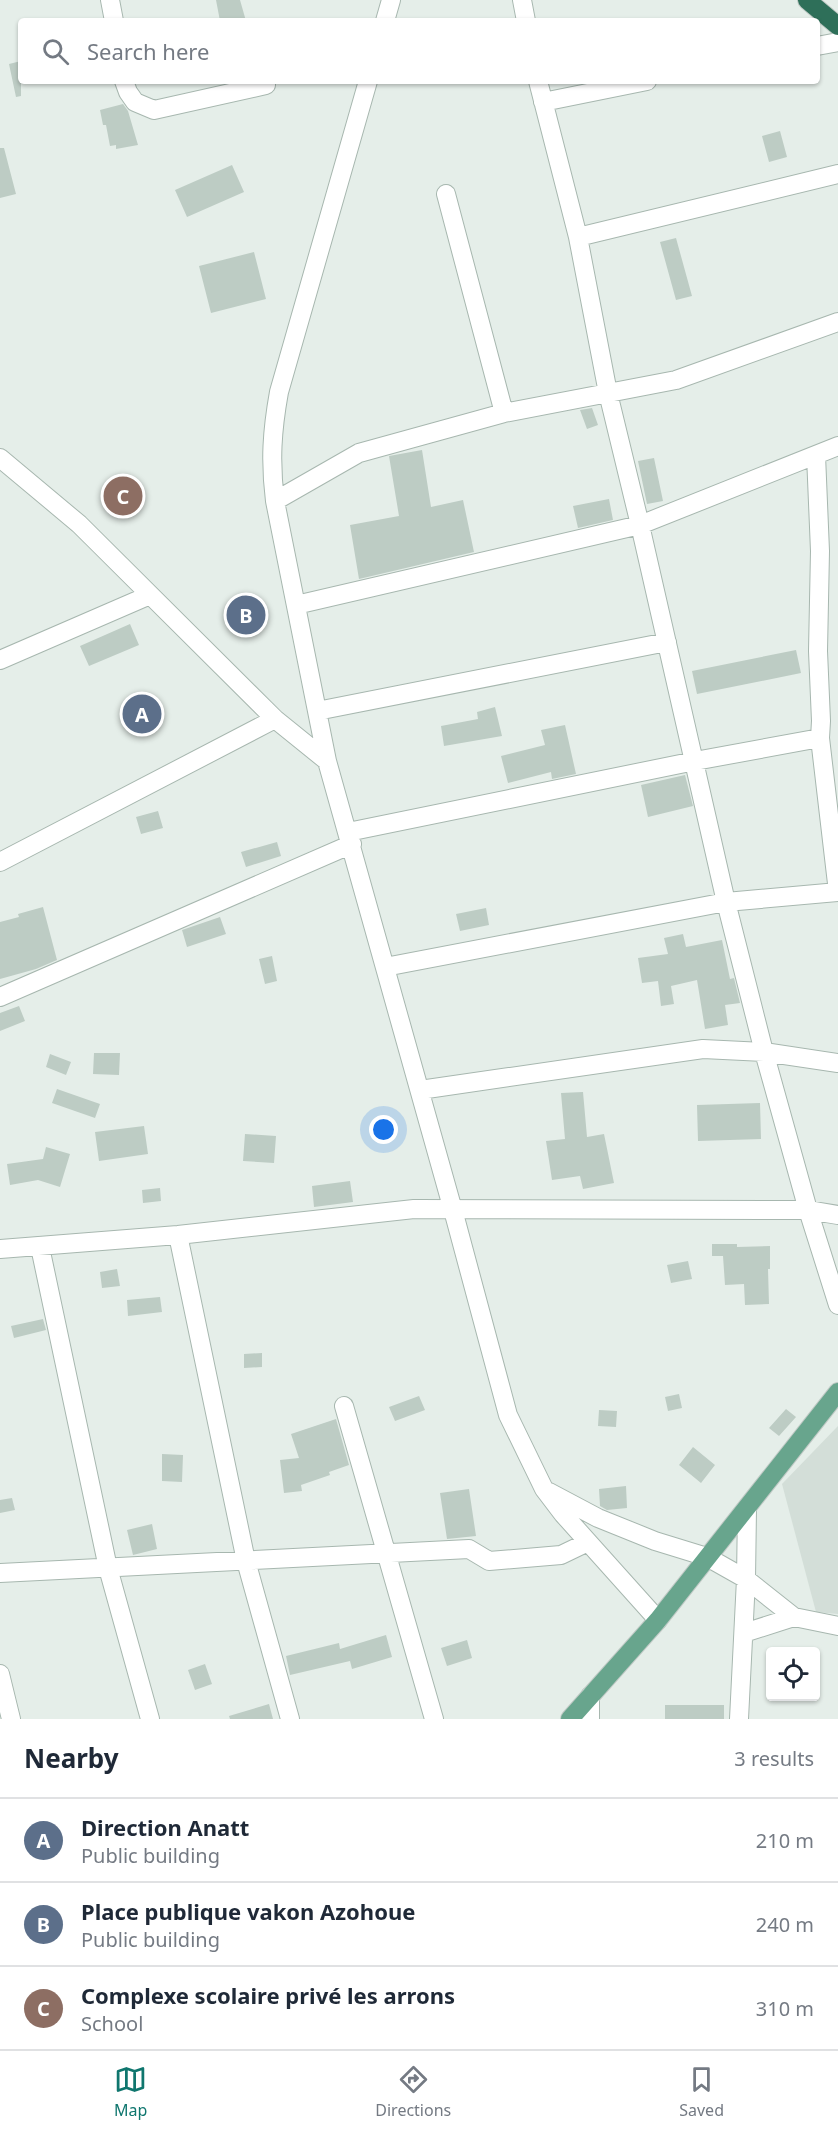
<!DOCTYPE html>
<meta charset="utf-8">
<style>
:root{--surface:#fff;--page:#f2f2f3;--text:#1f2937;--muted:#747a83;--line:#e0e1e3;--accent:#0f766e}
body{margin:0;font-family:"Noto Sans",sans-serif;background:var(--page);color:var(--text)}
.controls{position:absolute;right:18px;bottom:18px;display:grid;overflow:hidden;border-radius:6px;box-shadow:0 2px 4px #0004}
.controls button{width:54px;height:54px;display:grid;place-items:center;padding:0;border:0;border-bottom:2px solid var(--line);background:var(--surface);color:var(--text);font:30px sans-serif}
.you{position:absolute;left:384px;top:1130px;width:21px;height:21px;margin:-15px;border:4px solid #fff;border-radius:50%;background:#1a73e8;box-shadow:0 0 0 9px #1a73e833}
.badge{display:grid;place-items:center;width:39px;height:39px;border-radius:50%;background:var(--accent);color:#fff;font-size:20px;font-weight:700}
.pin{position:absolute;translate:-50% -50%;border:3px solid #fff;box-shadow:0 2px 6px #0006}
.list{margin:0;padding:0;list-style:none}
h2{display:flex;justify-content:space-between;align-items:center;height:78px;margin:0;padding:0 24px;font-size:26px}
h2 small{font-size:20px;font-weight:400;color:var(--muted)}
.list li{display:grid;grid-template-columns:39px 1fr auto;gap:18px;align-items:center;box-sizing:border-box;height:84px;padding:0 24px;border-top:2px solid var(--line)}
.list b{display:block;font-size:22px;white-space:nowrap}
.list p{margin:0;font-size:20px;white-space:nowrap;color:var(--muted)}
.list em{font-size:20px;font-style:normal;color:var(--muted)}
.icon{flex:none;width:33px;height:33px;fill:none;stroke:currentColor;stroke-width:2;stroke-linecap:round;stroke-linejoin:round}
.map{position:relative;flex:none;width:838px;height:1719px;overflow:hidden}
.search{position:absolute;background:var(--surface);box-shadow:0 2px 4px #0004;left:18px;right:18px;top:18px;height:66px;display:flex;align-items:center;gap:15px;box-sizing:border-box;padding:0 21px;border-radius:6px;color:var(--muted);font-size:22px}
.sheet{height:330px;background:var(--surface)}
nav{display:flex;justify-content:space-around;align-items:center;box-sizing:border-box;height:84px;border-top:2px solid var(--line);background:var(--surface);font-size:16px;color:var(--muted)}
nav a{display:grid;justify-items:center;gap:3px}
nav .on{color:var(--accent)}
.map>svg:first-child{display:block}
.built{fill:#d3ded8}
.building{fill:#bdccc4}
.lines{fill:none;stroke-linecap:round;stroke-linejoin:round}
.minor-casing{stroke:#a7b7af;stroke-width:20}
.major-casing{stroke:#c1cac6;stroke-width:20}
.highway-casing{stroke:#c1cac6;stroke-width:20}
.minor{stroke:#fff;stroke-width:18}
.major{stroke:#68a58d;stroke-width:18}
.highway{stroke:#2e6f59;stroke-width:18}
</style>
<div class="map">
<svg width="838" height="1719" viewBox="0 0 838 1719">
<rect width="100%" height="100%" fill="#e5eee9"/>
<path class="built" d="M 838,1426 L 838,1614 L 816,1612 L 782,1484 Z"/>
<path class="building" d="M 216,0 L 240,0 L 246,21 L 220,21 Z
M 21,61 L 21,96 L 16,97 L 9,64 Z
M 123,104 L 128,111 L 138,145 L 116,149 L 116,145 L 110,146 L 106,125 L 103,125 L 100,110 Z
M 780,131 L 787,157 L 769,162 L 762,136 Z
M 0,148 L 4,148 L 16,194 L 0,198 Z
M 232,165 L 244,192 L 187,217 L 175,190 Z
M 676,238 L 692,296 L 676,300 L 660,242 Z
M 254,252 L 266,299 L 211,313 L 199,266 Z
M 592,408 L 598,425 L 587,429 L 580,410 Z
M 422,450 L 431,507 L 463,500 L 474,552 L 359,579 L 350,525 L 399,516 L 389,456 Z
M 654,458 L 663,501 L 647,504 L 638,461 Z
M 609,499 L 613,520 L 578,528 L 573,506 Z
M 130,624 L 139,645 L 89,666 L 80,646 Z
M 796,650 L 801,673 L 697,694 L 692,671 Z
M 495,707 L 502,736 L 444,746 L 441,726 L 478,719 L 477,712 Z
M 565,725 L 576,774 L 552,779 L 551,772 L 508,783 L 501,756 L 545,745 L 541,730 Z
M 685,775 L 693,806 L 648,817 L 641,785 Z
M 158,811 L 163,828 L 141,834 L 136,817 Z
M 277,842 L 281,856 L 246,867 L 241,852 Z
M 43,907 L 57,960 L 36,969 L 0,979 L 0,922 L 19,917 L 18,914 Z
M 486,908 L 489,925 L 460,931 L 456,914 Z
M 220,917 L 226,934 L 187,947 L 182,930 Z
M 683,934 L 686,947 L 722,940 L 730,979 L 734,978 L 740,1003 L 725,1005 L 728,1025 L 705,1029 L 697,980 L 671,986 L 674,1004 L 661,1006 L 658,981 L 642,983 L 638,958 L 668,954 L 664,938 Z
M 272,956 L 277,981 L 265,984 L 259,959 Z
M 19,1006 L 25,1021 L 0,1031 L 0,1013 Z
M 94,1053 L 120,1053 L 119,1075 L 93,1074 Z
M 50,1054 L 71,1062 L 66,1075 L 46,1067 Z
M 57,1089 L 100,1104 L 95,1118 L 52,1103 Z
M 583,1092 L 587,1137 L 604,1134 L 614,1183 L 583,1189 L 580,1176 L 552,1180 L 546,1141 L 565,1139 L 561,1093 Z
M 760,1103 L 761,1139 L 698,1141 L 697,1105 Z
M 144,1126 L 148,1154 L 99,1161 L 95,1132 Z
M 245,1134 L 276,1136 L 274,1163 L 243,1161 Z
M 46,1147 L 70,1154 L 60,1187 L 38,1180 L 10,1185 L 7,1164 L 43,1159 Z
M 350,1181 L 353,1202 L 314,1207 L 312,1186 Z
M 160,1188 L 161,1201 L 143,1203 L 142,1190 Z
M 712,1244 L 737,1244 L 737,1247 L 770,1246 L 770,1269 L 768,1269 L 769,1304 L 745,1305 L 744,1284 L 725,1285 L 723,1256 L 712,1256 Z
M 688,1261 L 692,1279 L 671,1283 L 667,1265 Z
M 117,1269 L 120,1286 L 102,1288 L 100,1272 Z
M 160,1297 L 162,1312 L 128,1316 L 127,1300 Z
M 43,1319 L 46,1330 L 14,1338 L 11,1326 Z
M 262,1353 L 262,1367 L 244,1368 L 244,1354 Z
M 679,1394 L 682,1408 L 668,1411 L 665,1397 Z
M 419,1396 L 425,1410 L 395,1421 L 389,1407 Z
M 786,1409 L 796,1417 L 779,1436 L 769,1428 Z
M 599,1410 L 617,1411 L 616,1427 L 598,1426 Z
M 336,1419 L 349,1465 L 329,1472 L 330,1475 L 301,1485 L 302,1491 L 284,1493 L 280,1460 L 299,1458 L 291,1434 Z
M 693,1447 L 715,1465 L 701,1483 L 679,1465 Z
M 162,1454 L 183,1455 L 182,1482 L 162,1481 Z
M 626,1486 L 627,1508 L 607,1510 L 600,1506 L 599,1489 Z
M 469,1489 L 476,1536 L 447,1539 L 440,1493 Z
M 12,1498 L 15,1510 L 0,1513 L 0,1500 Z
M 152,1524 L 157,1549 L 133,1555 L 127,1530 Z
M 386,1635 L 392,1657 L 352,1669 L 350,1661 L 290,1675 L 286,1656 L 339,1643 L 340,1649 Z
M 467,1640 L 472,1658 L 447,1666 L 441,1648 Z
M 205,1664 L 212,1684 L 195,1690 L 188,1670 Z
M 269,1704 L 273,1719 L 230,1719 L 229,1716 Z
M 665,1705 L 724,1705 L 724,1719 L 665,1719 Z"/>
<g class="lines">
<g class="minor-casing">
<path id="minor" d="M 110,0 L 114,21
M 522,0 L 526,21
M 385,21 L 391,0
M 817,46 L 838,42
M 124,81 L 128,92 L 135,102 L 154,110 L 266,85
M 538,81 L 578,237 L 608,393 L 640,525 L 726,902 L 764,1052 L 808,1210 L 838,1305
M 543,102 L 647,81
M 446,194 L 504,413
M 578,237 L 838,174
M 816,455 L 820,551 L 818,651 L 821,721 L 820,738 L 838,892
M 0,458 L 79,524 L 275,719 L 0,862
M 275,501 L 359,453 L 504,413 L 676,380 L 838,322
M 296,605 L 640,525 L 838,446
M 0,660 L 150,595
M 317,711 L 667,642
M 275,719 L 327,761 L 453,1210 L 508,1415 L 544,1489 L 563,1514 L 658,1620
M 327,761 L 275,501 C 270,461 272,431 279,392 L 368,81
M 348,832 L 695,761 L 820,738
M 385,967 L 726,902 L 838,892
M 0,997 L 352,844
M 420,1090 L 703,1049 L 764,1052 L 838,1063
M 178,1235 L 246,1561 L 290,1719
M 40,1247 L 108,1568 L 150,1719
M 0,1249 L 178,1235 L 414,1209 L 808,1210 L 838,1215
M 344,1406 L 434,1719
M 549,1492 L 598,1518 L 655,1541 L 707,1557 L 746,1579 L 794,1617 L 838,1626
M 0,1573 L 469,1549 L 489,1561 L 561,1555 L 588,1542
M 744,1633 L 794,1617
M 0,1674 L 11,1719
M 590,1719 L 590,1696
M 739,1719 L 746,1579 L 747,1509"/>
</g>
<g class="major-casing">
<path id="major" d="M 570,1719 L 658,1620 L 838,1392"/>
</g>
<g class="highway-casing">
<path id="highway" d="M 807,0 L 838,26"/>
</g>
<use href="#minor" class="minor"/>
<use href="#major" class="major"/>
<use href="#highway" class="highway"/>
</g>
</svg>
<div class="controls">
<button><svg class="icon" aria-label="locate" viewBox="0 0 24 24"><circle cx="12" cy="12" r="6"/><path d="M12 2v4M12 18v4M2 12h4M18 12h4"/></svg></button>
</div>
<div class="you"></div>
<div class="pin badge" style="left:142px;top:714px;background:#5c6f8a">A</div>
<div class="pin badge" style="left:246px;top:615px;background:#5c6f8a">B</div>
<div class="pin badge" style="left:123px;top:496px;background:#8d6e63">C</div>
<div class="search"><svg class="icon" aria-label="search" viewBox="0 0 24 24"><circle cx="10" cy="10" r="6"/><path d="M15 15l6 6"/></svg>Search here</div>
</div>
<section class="sheet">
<h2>Nearby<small>3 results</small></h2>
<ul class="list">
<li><span class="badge" style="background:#5c6f8a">A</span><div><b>Direction Anatt</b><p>Public building</p></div><em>210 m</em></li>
<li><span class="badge" style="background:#5c6f8a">B</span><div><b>Place publique vakon Azohoue</b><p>Public building</p></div><em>240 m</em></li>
<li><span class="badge" style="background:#8d6e63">C</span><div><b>Complexe scolaire privé les arrons</b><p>School</p></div><em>310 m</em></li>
</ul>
</section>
<nav>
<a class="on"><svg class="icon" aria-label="map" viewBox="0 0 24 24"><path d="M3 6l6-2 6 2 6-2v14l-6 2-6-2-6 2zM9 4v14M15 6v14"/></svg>Map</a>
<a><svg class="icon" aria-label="directions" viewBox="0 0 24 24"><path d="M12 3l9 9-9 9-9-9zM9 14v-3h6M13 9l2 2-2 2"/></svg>Directions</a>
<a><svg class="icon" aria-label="saved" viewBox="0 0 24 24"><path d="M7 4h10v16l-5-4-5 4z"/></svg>Saved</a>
</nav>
